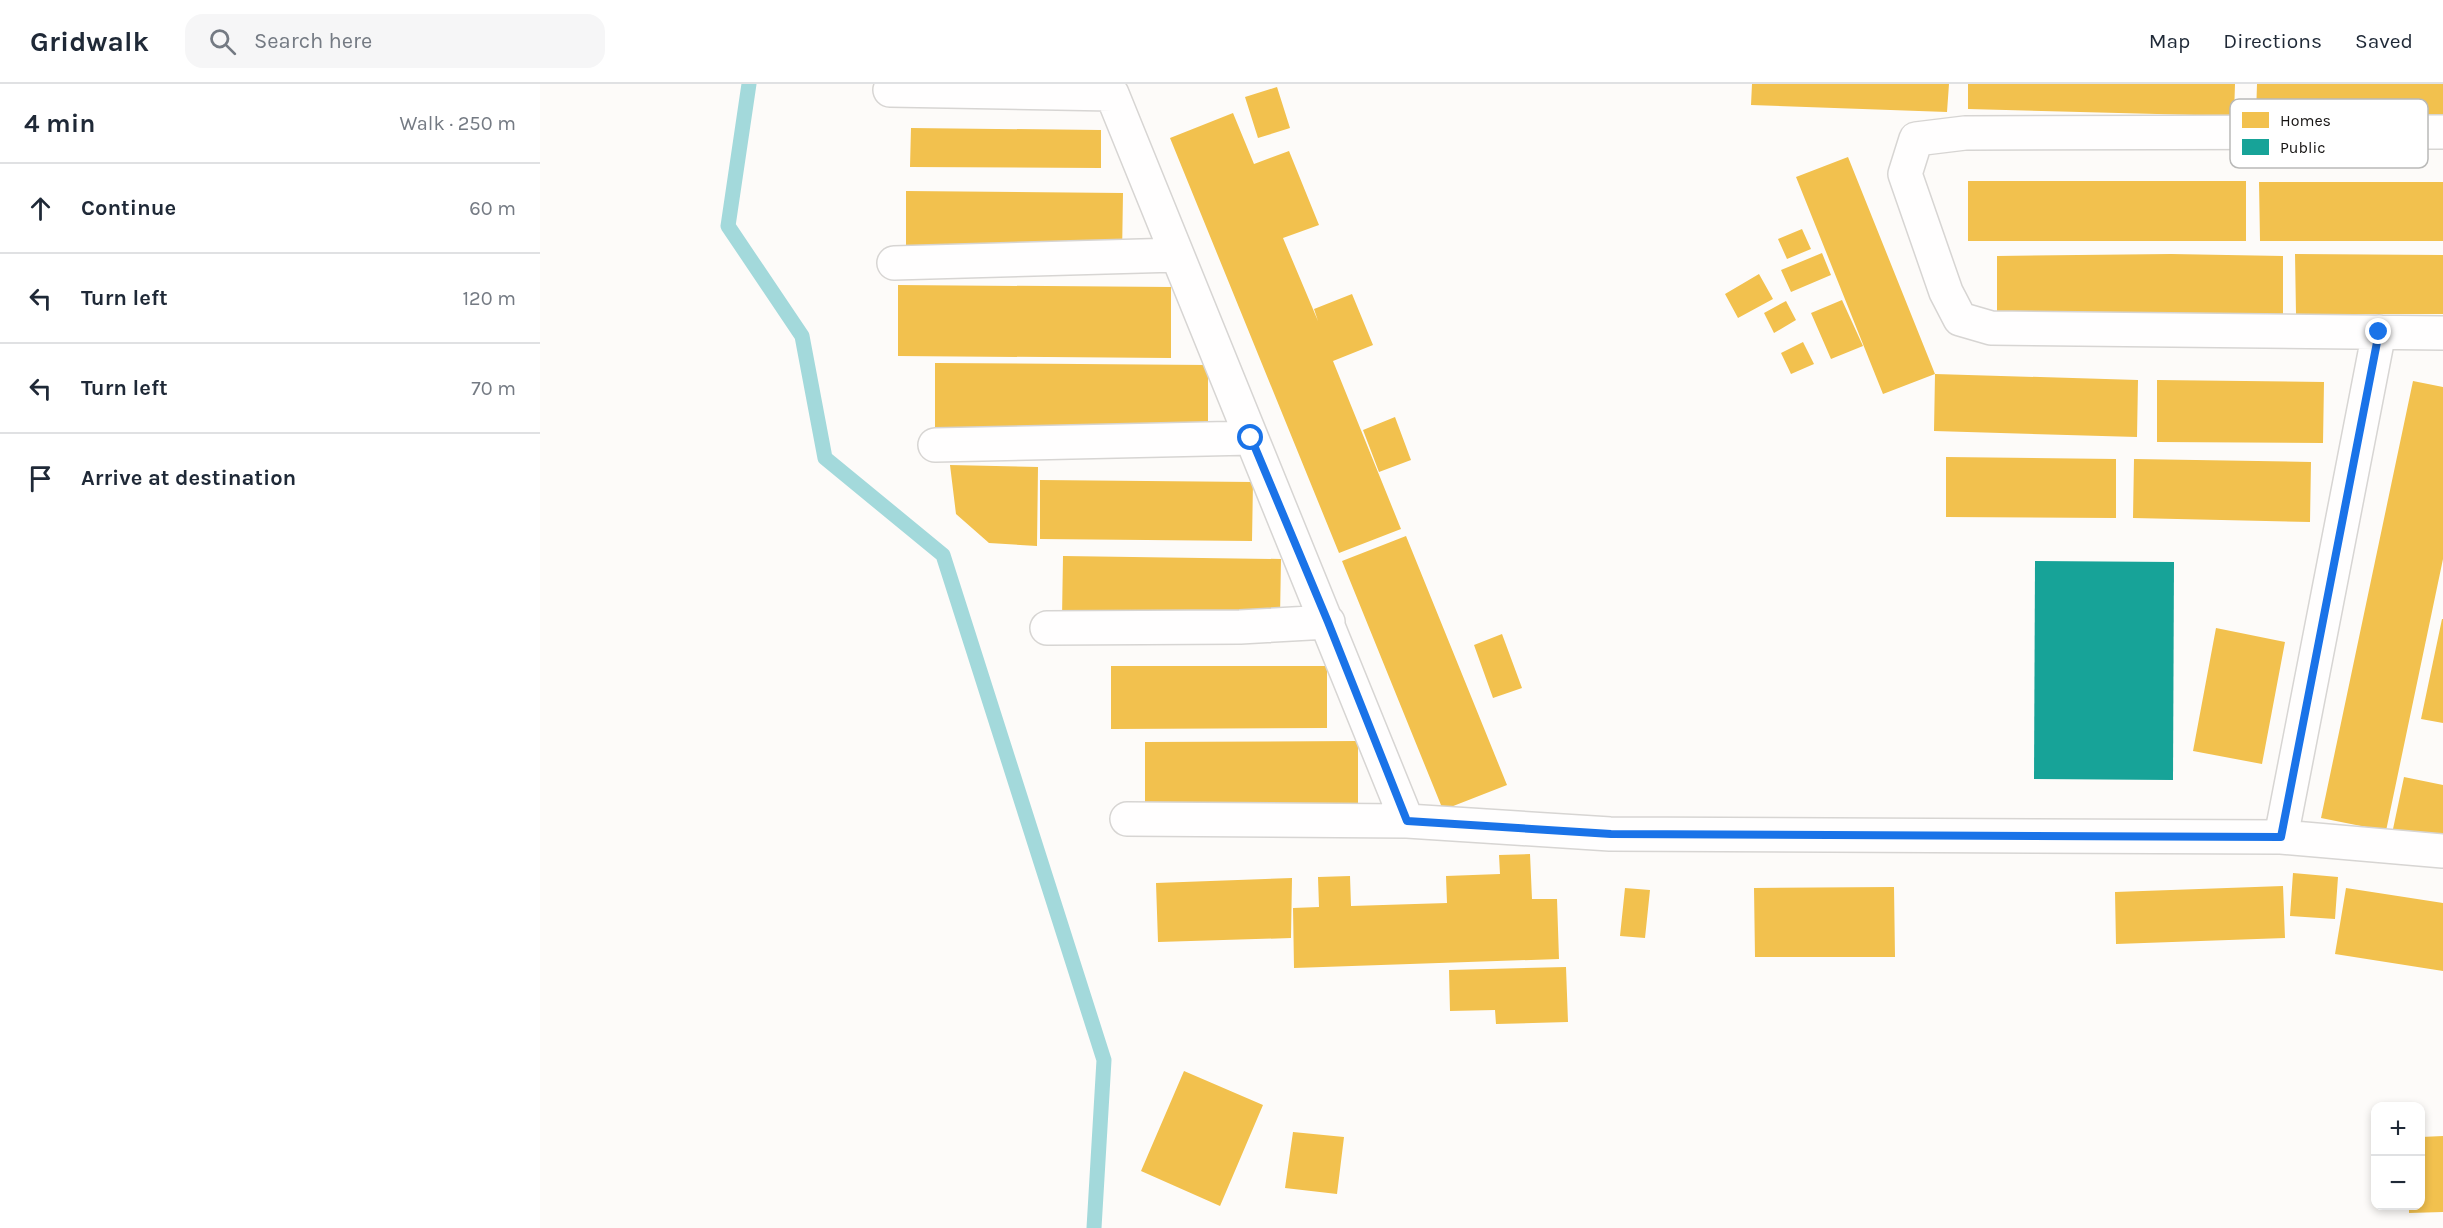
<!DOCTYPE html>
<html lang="en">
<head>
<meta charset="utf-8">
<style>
  :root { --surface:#fff; --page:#f6f6f7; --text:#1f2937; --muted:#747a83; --line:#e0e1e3 }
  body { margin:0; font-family:Karla,sans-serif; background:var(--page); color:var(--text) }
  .controls { position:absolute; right:18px; bottom:18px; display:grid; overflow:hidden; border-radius:12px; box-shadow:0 3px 9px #0003 }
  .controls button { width:54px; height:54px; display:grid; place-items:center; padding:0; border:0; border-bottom:2px solid var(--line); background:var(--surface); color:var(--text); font:30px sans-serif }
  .stop { position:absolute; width:18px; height:18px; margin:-14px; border:4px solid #1a73e8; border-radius:50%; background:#fff }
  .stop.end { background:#1a73e8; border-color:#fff; box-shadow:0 2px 6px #0008 }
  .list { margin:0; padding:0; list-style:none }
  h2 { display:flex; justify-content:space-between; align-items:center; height:78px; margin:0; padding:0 24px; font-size:26px }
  h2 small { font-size:20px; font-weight:400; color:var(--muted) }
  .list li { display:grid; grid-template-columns:39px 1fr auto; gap:18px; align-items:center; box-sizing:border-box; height:90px; padding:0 24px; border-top:2px solid var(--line) }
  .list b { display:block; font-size:22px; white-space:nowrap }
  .list em { font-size:20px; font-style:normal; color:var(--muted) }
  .icon { flex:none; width:33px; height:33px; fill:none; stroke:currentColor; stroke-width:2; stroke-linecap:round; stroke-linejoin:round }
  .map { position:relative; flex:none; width:1903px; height:1144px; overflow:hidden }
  header { display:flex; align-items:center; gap:36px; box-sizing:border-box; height:84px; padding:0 30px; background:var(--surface); border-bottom:2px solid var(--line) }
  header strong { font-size:28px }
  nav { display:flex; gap:33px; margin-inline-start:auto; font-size:21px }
  .search { width:420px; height:54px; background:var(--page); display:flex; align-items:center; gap:15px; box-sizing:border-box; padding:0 21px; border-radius:18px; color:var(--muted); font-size:22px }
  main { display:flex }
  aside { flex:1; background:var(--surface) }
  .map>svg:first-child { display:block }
  .homes { fill:#f2c14e }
  .public { fill:#17a398 }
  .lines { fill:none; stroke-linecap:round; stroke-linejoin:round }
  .stream { stroke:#a3d9db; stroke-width:15 }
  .minor-casing { stroke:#d7d5d3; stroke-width:36 }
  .minor { stroke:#fffefe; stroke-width:33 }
  .route { stroke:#1a73e8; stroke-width:8 }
  .key { fill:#fff; stroke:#b9b9b8; stroke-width:1.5 }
  .key-label { font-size:16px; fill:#171514 }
</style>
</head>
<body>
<header>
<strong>Gridwalk</strong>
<div class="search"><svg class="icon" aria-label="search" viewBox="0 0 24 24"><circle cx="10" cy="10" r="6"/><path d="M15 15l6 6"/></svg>Search here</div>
<nav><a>Map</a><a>Directions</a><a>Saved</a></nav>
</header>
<main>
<aside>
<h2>4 min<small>Walk · 250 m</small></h2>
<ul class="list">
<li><svg class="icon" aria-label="ahead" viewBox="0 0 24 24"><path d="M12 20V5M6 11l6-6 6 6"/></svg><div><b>Continue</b></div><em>60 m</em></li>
<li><svg class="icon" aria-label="left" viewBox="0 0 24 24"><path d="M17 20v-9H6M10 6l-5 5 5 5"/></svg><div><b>Turn left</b></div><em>120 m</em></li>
<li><svg class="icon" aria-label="left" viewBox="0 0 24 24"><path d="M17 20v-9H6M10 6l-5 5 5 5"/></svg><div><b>Turn left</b></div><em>70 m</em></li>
<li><svg class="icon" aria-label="arrive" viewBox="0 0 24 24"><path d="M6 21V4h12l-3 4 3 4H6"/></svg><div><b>Arrive at destination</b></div></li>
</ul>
</aside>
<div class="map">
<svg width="1903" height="1144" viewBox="0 0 1903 1144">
  <rect width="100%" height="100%" fill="#fdfbf9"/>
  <path class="homes" d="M 1212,0 L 1409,0 L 1407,28 L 1211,21 Z
    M 1428,0 L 1695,0 L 1694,32 L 1428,25 Z
    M 1717,0 L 1903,0 L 1903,35 L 1716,32 Z
    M 737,3 L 750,44 L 718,54 L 705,13 Z
    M 693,29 L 714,80 L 749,67 L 779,141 L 743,154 L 778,237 L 774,225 L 812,210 L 833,261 L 793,277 L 861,445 L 799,469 L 630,54 Z
    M 371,44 L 561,46 L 561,84 L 370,83 Z
    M 1308,73 L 1395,290 L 1343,310 L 1256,93 Z
    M 1428,97 L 1706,97 L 1706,157 L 1428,157 Z
    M 1719,98 L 1903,98 L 1903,157 L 1720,157 Z
    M 366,107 L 583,109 L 582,172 L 366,171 Z
    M 1262,145 L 1271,165 L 1247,175 L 1238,155 Z
    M 1282,169 L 1291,191 L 1251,208 L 1241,186 Z
    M 1631,170 L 1743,172 L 1743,231 L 1631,229 L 1457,231 L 1457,172 Z
    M 1755,170 L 1903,171 L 1903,230 L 1756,230 Z
    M 1219,190 L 1233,215 L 1198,234 L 1185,210 Z
    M 358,201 L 631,203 L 631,274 L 358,272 Z
    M 1302,216 L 1323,262 L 1291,275 L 1271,229 Z
    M 1246,217 L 1256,236 L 1234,249 L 1224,229 Z
    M 1263,258 L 1274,280 L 1251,290 L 1241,269 Z
    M 395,279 L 668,281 L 668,352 L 395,350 Z
    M 1395,290 L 1598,296 L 1597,353 L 1394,347 Z
    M 1617,296 L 1784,298 L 1783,359 L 1617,358 Z
    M 1873,297 L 1903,303 L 1903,475 L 1846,747 L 1781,734 Z
    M 855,333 L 871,376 L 839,388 L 823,346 Z
    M 1406,373 L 1576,375 L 1576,434 L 1406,433 Z
    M 1594,375 L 1771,378 L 1770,438 L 1593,434 Z
    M 410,381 L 498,383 L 497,462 L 449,459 L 416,430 Z
    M 500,396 L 713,398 L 712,457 L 500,455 Z
    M 866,452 L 967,701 L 903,726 L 802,477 Z
    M 523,472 L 741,475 L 740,533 L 522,534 Z
    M 1902,535 L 1903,535 L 1903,639 L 1881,635 Z
    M 1676,544 L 1745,558 L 1722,680 L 1653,667 Z
    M 962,550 L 982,604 L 953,614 L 934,561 Z
    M 571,582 L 787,582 L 787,644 L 571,645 Z
    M 818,657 L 818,721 L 605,722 L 605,658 Z
    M 1864,693 L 1903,701 L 1903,755 L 1853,745 Z
    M 990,770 L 992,815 L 1017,815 L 1019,875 L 754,884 L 753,824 L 779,823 L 778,793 L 810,792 L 811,822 L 907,819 L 906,792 L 960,790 L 959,771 Z
    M 1753,789 L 1798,793 L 1795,835 L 1750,832 Z
    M 752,794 L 751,854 L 618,858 L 616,799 Z
    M 1743,802 L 1745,854 L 1576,860 L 1575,808 Z
    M 1354,803 L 1355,873 L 1215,873 L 1214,804 Z
    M 1085,804 L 1110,806 L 1105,854 L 1080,852 Z
    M 1806,804 L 1903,819 L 1903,887 L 1795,870 Z
    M 1026,883 L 1028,938 L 956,940 L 955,926 L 910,927 L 909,886 Z
    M 644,987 L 723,1021 L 680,1122 L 601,1087 Z
    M 753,1048 L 804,1053 L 797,1110 L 745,1104 Z
    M 1903,1052 L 1903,1128 L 1869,1129 L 1869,1122 L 1881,1122 L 1881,1053 Z"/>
  <path class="public" d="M 1495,477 L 1634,478 L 1633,696 L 1494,695 Z"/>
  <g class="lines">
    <path class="stream" d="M 209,0 L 188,142 L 262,252 L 285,374 L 403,471 L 564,976 L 554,1144"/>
    <g class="minor-casing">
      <path id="minor" d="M 350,6 L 572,10 C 669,252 770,493 867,737
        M 1903,48 L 1425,49 L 1376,55 L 1365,90 L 1406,208 L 1420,235 L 1451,244 L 1903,249
        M 354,179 L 637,171
        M 395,361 L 711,354
        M 507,544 L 700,543 L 788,538
        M 587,735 L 867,737 L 1070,750 L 1741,753 L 1903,767
        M 1741,753 L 1839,248"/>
    </g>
    <use href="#minor" class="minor"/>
  </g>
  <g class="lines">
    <path class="route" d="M 711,354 L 788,538 L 867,737 L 1071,750 L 1741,753 L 1839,248"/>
  </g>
  <rect x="1690" y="15" width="198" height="69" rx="9" class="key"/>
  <rect x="1702" y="28" width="27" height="16" fill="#f2c14e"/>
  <rect x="1702" y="55" width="27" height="16" fill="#17a398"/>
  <g class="key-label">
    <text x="1740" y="42">Homes</text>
    <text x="1740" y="69">Public</text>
  </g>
</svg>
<div class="controls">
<button>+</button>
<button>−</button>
</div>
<div class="stop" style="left:711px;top:354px"></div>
<div class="stop end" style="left:1839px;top:248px"></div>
</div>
</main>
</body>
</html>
